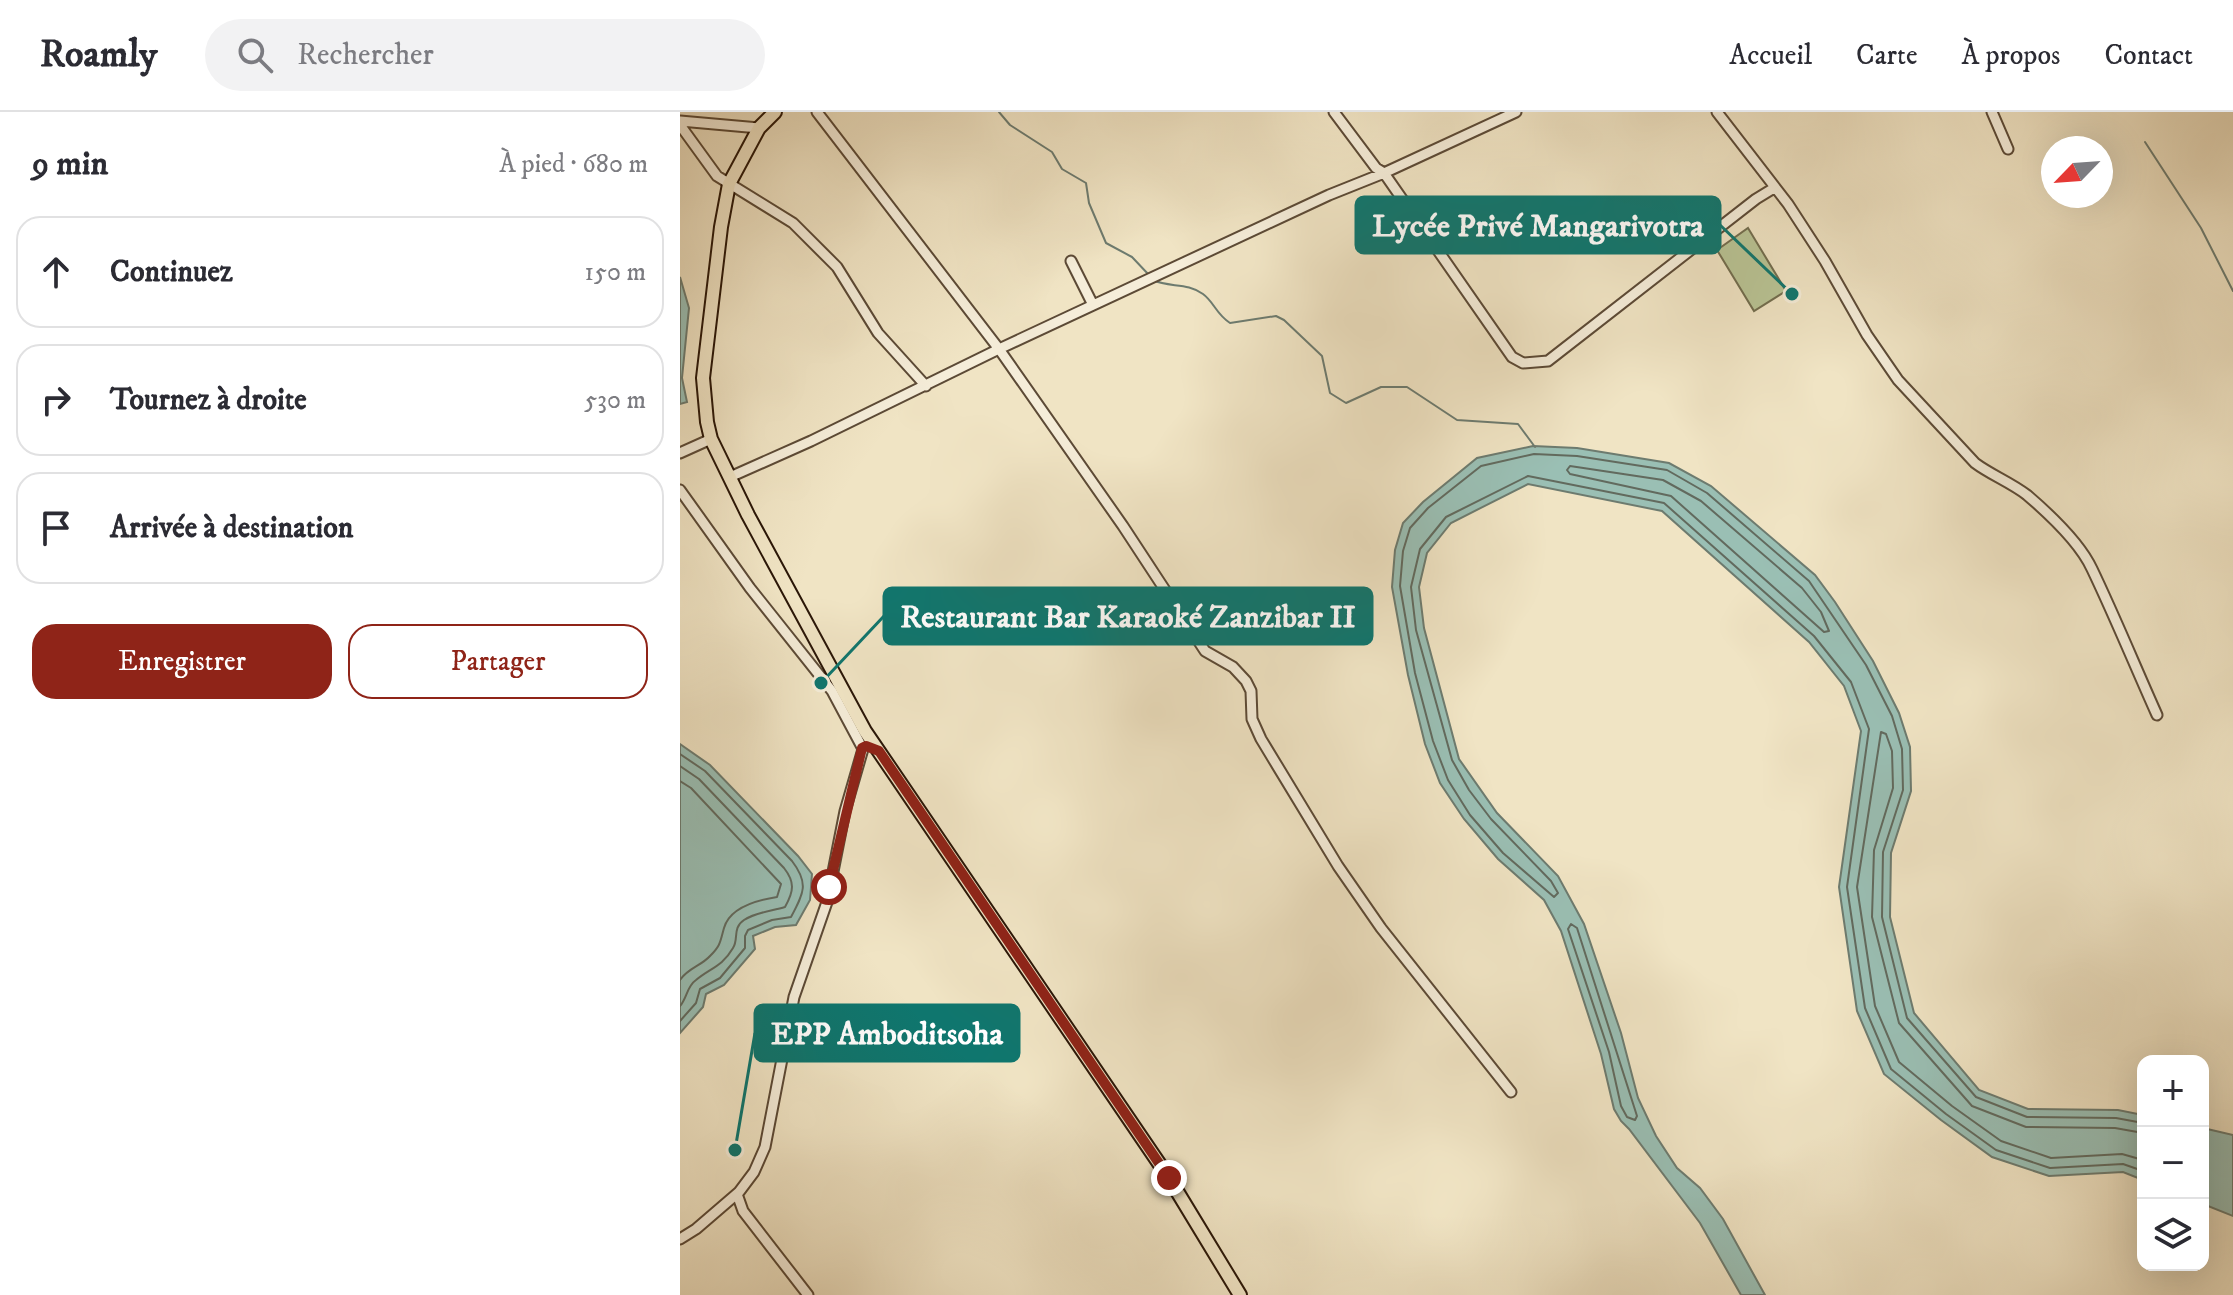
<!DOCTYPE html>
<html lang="fr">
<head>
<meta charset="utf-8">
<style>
  :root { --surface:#fff; --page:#f2f2f3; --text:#2b2b33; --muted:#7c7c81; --line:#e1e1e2; --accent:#8f2418 }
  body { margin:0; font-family:"IM FELL DW Pica",serif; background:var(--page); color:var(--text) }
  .controls { position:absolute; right:24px; bottom:24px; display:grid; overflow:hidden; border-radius:16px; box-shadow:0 8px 32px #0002 }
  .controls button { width:72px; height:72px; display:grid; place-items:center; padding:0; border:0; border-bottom:2px solid var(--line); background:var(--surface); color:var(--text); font:40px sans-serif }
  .compass { position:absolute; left:1361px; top:24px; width:72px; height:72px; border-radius:50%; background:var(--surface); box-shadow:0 8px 32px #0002; rotate:245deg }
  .stop { position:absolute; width:24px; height:24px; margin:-18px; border:6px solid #8f2418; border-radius:50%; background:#fff }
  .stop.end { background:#8f2418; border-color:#fff; box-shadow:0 2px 8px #0008 }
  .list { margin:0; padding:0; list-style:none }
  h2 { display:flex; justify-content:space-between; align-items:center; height:104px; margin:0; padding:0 32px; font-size:34px }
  h2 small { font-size:26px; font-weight:400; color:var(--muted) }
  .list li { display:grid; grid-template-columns:52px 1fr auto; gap:24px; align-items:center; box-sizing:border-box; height:112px; margin:0 16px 16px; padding:0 16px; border:2px solid var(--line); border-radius:24px }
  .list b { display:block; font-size:30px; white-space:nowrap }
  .list em { font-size:26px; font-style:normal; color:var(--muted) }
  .actions { display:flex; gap:16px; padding:24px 32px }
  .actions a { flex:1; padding:18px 0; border:2px solid var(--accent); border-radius:24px; text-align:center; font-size:28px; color:var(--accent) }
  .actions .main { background:var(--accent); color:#fff }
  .icon { flex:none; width:44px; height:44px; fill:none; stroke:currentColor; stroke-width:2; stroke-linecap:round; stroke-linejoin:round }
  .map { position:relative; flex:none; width:1553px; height:1183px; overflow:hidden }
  header { display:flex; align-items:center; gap:48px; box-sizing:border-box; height:112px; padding:0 40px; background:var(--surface); border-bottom:2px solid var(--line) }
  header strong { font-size:38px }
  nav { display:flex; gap:44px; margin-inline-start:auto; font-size:28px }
  .search { width:560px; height:72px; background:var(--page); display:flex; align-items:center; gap:20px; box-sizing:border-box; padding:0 28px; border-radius:44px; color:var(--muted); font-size:30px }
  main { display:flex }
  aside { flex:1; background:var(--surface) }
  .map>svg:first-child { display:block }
  .green { fill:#b9c495; stroke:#726d4e; stroke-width:2 }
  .water { fill:#9abfb4; stroke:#6d7b6f; stroke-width:2 }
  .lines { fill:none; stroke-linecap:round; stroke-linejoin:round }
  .shore { stroke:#626a5e; stroke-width:2 }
  .stream { stroke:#6d7b6f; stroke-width:2 }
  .minor-casing { stroke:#5c4a36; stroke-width:13 }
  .major-casing { stroke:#2a1607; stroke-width:16 }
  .minor { stroke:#f5edd9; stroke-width:9 }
  .major { stroke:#f0e4c4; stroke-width:12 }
  .route { stroke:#8f2418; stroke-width:10 }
  .leader { fill:none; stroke:#0f766e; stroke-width:3 }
  .callout-dot { fill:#0f766e; stroke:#f5edd9; stroke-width:3 }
  .callout { fill:#0f766e; stroke:#0f766e; stroke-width:3 }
  .callout-label { font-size:32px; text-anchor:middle; font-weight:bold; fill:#fff }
</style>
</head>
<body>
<header>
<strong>Roamly</strong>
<div class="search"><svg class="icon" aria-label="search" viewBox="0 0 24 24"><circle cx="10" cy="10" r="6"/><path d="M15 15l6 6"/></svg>Rechercher</div>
<nav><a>Accueil</a><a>Carte</a><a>À propos</a><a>Contact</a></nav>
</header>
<main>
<aside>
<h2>9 min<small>À pied · 680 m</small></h2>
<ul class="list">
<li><svg class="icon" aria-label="ahead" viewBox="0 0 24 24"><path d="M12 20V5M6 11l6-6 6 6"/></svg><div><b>Continuez</b></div><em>150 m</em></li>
<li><svg class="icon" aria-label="right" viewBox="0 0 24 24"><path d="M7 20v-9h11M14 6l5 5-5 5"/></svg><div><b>Tournez à droite</b></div><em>530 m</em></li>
<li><svg class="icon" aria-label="arrive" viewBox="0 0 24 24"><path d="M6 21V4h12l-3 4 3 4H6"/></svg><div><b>Arrivée à destination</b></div></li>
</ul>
<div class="actions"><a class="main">Enregistrer</a><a>Partager</a></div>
</aside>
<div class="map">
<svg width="1553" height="1183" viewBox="0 0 1553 1183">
  <rect width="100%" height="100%" fill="#f0e4c4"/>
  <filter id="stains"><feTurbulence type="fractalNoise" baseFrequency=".0025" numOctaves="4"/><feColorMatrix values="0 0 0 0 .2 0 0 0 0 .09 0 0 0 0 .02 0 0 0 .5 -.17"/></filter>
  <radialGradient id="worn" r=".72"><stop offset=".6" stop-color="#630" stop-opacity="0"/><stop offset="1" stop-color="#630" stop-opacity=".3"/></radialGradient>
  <path class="green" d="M 1068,116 L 1106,179 L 1074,199 L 1037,138 Z"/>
  <path class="water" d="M 0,165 L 9,196 L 2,266 L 7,290 L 0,292 Z
    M 853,334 L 897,336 L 989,351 L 1031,374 L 1135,463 L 1155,490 L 1193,549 L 1219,601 L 1230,635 L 1231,679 L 1211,741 L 1210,805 L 1234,901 L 1299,978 L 1348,997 L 1438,998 L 1463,1003 L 1463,1068 L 1443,1060 L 1369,1064 L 1312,1045 L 1261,1008 L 1204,962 L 1177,899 L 1159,775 L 1181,619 L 1164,574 L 1129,530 L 982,399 L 848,372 L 771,411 L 747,441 L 739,475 L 744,516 L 779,647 L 817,701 L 878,764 L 904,812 L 941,921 L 958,986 L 976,1024 L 997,1056 L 1020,1076 L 1043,1107 L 1085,1183 L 1061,1183 L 1020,1111 L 949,1017 L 941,1009 L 934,997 L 921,942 L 881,819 L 864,788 L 818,747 L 784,707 L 760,671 L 745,632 L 728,563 L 712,475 L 715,438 L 723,411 L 743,390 L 797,346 Z
    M 0,632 L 30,653 L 118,744 L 132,762 L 130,788 L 116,813 L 95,815 L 73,824 L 75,837 L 44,873 L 26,882 L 23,895 L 0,921 Z
    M 1523,1016 L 1553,1023 L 1553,1104 L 1523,1092 Z"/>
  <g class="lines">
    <path class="shore" d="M 890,354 L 983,368 L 1021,389 L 1122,476 L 1141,500 L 1149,519 L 1144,520 L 991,384 L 890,362 L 887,358 Z
      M 0,642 L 25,659 L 112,749 C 129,771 124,781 111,805 L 92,808 L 68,818 L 65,824 L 65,836 L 40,866 L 20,877 L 16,891 L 0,909
      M 0,654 L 19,667 L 104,756 C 115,770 114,779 105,795 C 92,799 76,800 64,808 C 52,816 59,827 53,836 C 42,855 30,856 16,868 C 7,874 7,886 0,894
      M 0,669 L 11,676 L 101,772 L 97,785 C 78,788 50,795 44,816 C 40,830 41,833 30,844 C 21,854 8,856 0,868
      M 891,812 L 897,816 L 957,1004 L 955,1008 L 947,1005 L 941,994 L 929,940 L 888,817 Z
      M 1463,1011 L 1436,1006 L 1347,1005 L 1296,985 L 1227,906 L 1202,805 L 1203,740 L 1223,678 L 1222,637 L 1212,604 L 1186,553 L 1129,469 L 1027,381 L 987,358 L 897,344 L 854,342 L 801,354 L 748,396 L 730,416 L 723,439 L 720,474 L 735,561 L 753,629 L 768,668 L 790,703 L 823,741 L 874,785 L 878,781 L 871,769 L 811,707 L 789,678 L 772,648 L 736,518 L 731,475 L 740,437 L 766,405 L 848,364 L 984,391 L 1134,524 L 1171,570 L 1189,617 L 1167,775 L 1185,896 L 1211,957 L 1266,1002 L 1316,1038 L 1370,1056 L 1443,1052 L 1463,1059
      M 1463,1021 L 1435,1016 L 1346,1015 L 1292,994 L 1219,911 L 1192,805 L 1194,738 L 1213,676 L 1212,639 L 1206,622 L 1201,620 L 1177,775 L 1195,894 L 1219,950 L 1272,994 L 1321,1029 L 1371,1046 L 1442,1042 L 1463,1048"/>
    <path class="stream" d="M 319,0 L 330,13 L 372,40 L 382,57 L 406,71 L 409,91 L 426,131 L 452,145 L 469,163
      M 1465,30 L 1521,116 L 1553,179
      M 473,168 C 489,176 507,170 523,182 C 534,190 536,202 550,211 L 596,204 L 604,208 L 642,244 L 650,281 L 666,291 L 701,275 L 727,275 L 777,308 L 838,312 L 855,335"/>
    <g class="minor-casing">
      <path id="minor" d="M 137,0 L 319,237 L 443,414 L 525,539 L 553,555 L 566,569 L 571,579 L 572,607 L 581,627 L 658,754 L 701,816 L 831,980
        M 654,0 L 696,56 L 704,61 L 832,245 L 843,251 L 868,249 L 1076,87 L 1094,76
        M 1037,0 L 1108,92 L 1145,149 L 1187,223 L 1218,268 L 1295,351 C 1311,363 1330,370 1347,383 C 1368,401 1400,431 1412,457 C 1435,505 1455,554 1477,603
        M 1312,0 L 1328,37
        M 0,9 L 79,16
        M 0,13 L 37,64 L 113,111 L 157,155 L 198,221 L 246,274
        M 391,149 L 413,193
        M 0,341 L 31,327
        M 50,365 L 131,329 L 319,237 L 649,83 L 704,61 L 836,0
        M 0,378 L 70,476 L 152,579 L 183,637 L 165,699 L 147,790 L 114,885 L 85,1035 L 74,1060 L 59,1080 L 16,1117 L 0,1127
        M 57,1082 L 63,1099 L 128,1183"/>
    </g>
    <g class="major-casing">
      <path id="major" d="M 95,0 L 79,16 L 49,72 L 41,115 L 23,266 L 27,310 L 31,327 L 68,403 L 185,619 L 489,1066 L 560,1183"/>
    </g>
    <use href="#minor" class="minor"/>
    <use href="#major" class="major"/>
  </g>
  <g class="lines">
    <path class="route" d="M 149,775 L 182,636 L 186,634 L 199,639 L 489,1066"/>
  </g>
  <path class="leader" d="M1112 182L1040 113M141 571L204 504M55 1038L75 921"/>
  <g class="callout-dot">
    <circle cx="1112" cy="182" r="8"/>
    <circle cx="141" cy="571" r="8"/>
    <circle cx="55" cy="1038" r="8"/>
  </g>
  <g class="callout">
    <rect x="676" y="85" width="364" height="56" rx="8"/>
    <rect x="204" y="476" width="488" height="56" rx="8"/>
    <rect x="75" y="893" width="264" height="56" rx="8"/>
  </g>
  <g class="callout-label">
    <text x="858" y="124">Lycée Privé Mangarivotra</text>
    <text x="448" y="515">Restaurant Bar Karaoké Zanzibar II</text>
    <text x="207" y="932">EPP Amboditsoha</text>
  </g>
  <rect width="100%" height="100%" filter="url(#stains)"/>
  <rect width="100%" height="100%" fill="url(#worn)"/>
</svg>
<div class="controls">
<button>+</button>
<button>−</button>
<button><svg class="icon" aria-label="layers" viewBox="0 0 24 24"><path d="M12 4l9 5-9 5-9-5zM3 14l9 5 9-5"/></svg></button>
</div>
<svg class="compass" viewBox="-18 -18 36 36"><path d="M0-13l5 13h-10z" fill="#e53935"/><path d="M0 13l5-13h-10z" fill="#7c7c81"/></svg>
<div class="stop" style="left:149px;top:775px"></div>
<div class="stop end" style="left:489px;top:1066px"></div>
</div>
</main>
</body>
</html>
